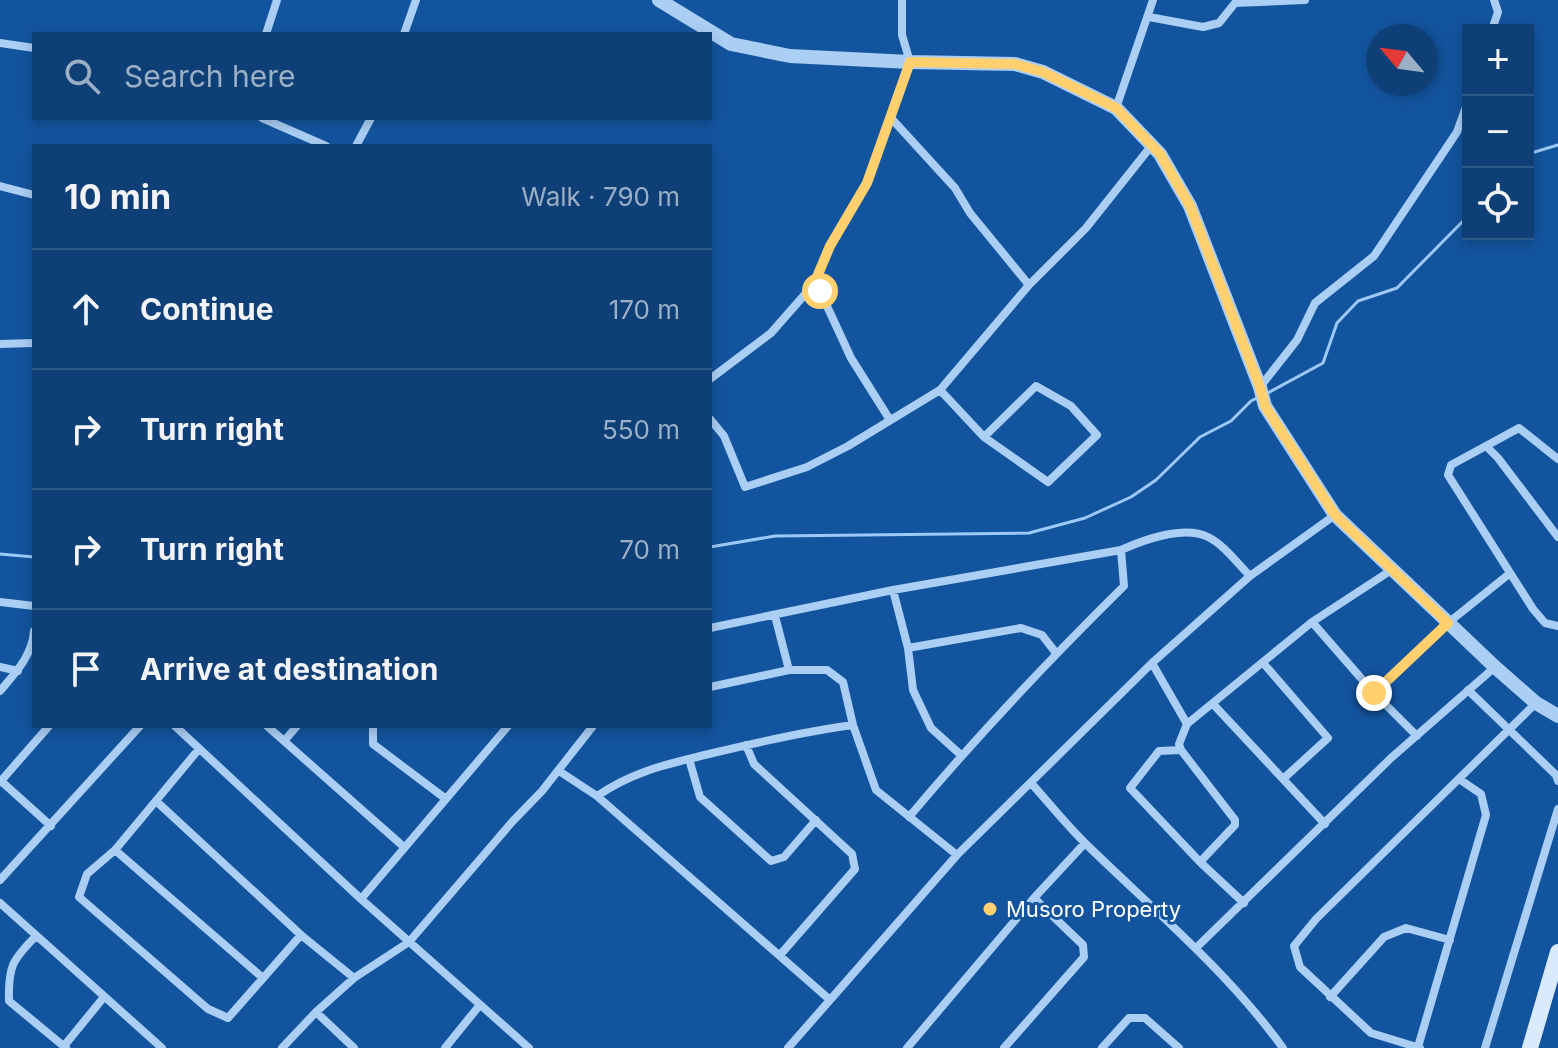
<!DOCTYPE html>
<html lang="en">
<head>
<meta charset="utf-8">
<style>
  :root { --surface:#0e3f76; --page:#1c4a7e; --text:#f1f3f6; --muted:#9bafc5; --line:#2e5888 }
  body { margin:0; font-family:Inter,sans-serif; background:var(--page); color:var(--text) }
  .controls { position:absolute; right:24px; top:24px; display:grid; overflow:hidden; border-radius:0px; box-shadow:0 4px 12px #0003 }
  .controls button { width:72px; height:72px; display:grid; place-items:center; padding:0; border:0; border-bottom:2px solid var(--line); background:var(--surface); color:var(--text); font:40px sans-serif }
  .compass { position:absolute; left:1366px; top:24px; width:72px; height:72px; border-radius:50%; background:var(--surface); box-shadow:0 4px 12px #0003; rotate:299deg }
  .stop { position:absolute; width:24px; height:24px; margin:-18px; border:6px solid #ffd06d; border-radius:50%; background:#fff }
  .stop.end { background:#ffd06d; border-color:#fff; box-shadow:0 2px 8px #0008 }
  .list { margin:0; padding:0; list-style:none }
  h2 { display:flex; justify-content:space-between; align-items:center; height:104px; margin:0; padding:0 32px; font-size:34px }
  h2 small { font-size:26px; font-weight:400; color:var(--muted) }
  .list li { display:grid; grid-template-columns:52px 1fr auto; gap:24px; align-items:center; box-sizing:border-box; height:120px; padding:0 32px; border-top:2px solid var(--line) }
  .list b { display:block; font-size:30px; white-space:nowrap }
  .list em { font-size:26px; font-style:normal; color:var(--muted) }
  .icon { flex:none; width:44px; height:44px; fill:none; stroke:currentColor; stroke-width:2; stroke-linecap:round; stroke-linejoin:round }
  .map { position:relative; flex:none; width:1558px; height:1048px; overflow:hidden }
  .search { position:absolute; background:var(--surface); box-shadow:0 4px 12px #0003; left:32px; top:32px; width:680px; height:88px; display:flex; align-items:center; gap:20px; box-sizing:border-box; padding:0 28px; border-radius:0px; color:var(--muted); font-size:30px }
  .panel { position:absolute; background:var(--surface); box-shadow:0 4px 12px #0003; left:32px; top:144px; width:680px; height:584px; border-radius:0px }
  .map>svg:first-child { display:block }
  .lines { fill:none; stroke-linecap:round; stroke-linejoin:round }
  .stream { stroke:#9cc9f7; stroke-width:3 }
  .minor { stroke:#aacef4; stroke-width:8 }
  .tertiary { stroke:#aacef4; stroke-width:14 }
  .secondary { stroke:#daeafd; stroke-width:16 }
  .route { stroke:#ffd06d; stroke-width:10 }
  .poi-dot { fill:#ffd06d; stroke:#13549e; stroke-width:3 }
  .labels { text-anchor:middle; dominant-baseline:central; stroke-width:6; stroke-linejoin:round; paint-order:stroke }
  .poi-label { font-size:22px; fill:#fff; stroke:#13549e; text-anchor:start }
</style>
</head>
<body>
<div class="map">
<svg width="1558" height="1048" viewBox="0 0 1558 1048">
  <rect width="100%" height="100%" fill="#13549e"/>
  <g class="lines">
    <path class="stream" d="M 1528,154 L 1558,145
      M 1266,394 L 1323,363 L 1337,323 L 1358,301 L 1397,288 L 1468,216
      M 710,547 L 775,536 L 1029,533 L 1085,518 L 1131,497 L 1156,480 L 1200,437 L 1231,421 L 1251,401 L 1259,397
      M 0,554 L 34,557"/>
    <path class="minor" d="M 1149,17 L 1203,27 L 1219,23 L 1235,3 L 1305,0
      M 1492,30 L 1498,12 L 1494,0
      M 266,34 L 277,0
      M 404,34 L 416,0
      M 0,43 L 34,48
      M 1116,108 L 1153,0
      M 262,118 L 326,146
      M 356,146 L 371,118
      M 0,186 L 34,195
      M 814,284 L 820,291 L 851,358 L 890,420
      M 1029,285 L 1086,228 L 1152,145
      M 0,344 L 34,343
      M 710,379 L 771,333 L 814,284 L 830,246 L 867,183 L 910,62 L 902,35 L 902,0
      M 1260,387 L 1297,340 L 1315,303 L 1374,256 L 1457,132 L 1468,101
      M 940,390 L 984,437 L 1048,482 L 1097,435 L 1071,406 L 1036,386 L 984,437
      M 710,419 L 724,436 L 745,487 L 807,467 L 848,446 L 940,390 L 1029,285 L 970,213 L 955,188 L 891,118
      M 1486,446 L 1498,458 L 1558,537
      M 1558,459 L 1519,428 L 1451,465 L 1448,475 L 1533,609 L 1545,623 L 1558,626
      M 893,590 L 908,648 L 913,690 L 931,728 L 961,755
      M 0,602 L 34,606
      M 775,616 L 789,670
      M 1312,622 L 1374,693 L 1417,736
      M 710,628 L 893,590 L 1121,550 C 1143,540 1184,525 1208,537 C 1223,544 1238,564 1250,576
      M 908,648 L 1021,628 L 1042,635 L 1056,653
      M 1152,663 L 1187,724
      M 1264,664 L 1328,738 L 1283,779
      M 0,667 L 18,671
      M 710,687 L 789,670 L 827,670 L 843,682 L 853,725 L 876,790 L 957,855
      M 1468,690 L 1556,775 L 1558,781
      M 0,691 C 16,672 32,656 34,631
      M 1374,693 L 1448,623 L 1509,574
      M 1213,704 L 1325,824
      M 175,726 L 361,899 L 529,1048
      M 267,726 L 404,847
      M 373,726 L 373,744 L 446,799
      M 285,740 L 297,726
      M 746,745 L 754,764 L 852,854 L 855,869 L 780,955
      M 199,749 L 115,850 L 87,874 L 79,897 L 208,1009 L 228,1018 L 301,935
      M 1181,750 L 1159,751 L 1130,788 L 1200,862 L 1244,903
      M 689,759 L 700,797 L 771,861 L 784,857 L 816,820
      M 559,771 L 597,796 L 829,999
      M 1,781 L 51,826
      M 0,782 L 49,726
      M 1031,783 C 1050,804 1068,827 1088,846 C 1155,911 1228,972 1283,1048
      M 597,796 C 635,770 669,764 713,753 C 759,742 806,731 853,725
      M 156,801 L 301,935 L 354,978
      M 909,817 C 977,736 1049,660 1124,586 L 1121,550
      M 115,850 L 263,978
      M 1200,862 L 1235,825 L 1235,820 L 1181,750 L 1179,744 L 1187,724 L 1312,622 L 1393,569
      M 0,880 L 140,726
      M 361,899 L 508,726
      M 0,903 L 162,1048
      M 36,936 C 12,960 8,967 9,1001 L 66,1048
      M 1196,948 L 1391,758 L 1495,667
      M 1330,997 L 1384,937 L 1406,928 L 1450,940
      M 316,1012 L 354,1048
      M 64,1046 L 104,997
      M 1418,1047 L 1486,815 L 1481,794 L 1459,779
      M 282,1048 L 316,1012 L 354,978 L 409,942 L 512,822 L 542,791 L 593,726
      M 445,1048 L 479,1006
      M 788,1048 L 957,855 L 1152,663 L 1250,576 L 1335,515
      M 907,1048 L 1034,898 L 1085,843
      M 1004,1048 L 1084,957 L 1083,945 L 1034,898
      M 1102,1048 L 1129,1018 L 1145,1018 L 1179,1048
      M 1420,1048 L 1371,1033 L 1300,967 L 1294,946 L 1316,919 L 1536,703
      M 1485,1048 L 1558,809"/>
    <path class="tertiary" d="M 659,0 L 731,44 L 790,56 L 910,62 L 1015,64 L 1043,72 L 1116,108 L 1160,154 L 1190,206 L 1260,387 L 1265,406 L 1335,515 L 1495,667 L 1536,703 L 1558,716"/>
    <path class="secondary" d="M 1530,1048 L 1558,952"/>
  </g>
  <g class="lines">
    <path class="route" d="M 820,291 L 814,284 L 830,246 L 867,183 L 910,62 L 1015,64 L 1043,72 L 1116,108 L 1160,154 L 1190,206 L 1260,387 L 1265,406 L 1335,515 L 1448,623 L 1374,693"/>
  </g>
  <circle class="poi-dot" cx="990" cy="909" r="8"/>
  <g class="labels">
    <g class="poi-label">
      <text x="1006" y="909">Musoro Property</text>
    </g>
  </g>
</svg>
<div class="controls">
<button>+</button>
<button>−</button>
<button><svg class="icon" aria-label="locate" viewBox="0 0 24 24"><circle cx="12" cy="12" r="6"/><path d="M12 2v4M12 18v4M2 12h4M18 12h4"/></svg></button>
</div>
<svg class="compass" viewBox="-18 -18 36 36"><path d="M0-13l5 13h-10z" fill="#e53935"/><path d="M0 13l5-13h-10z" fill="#9bafc5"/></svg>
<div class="stop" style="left:820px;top:291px"></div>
<div class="stop end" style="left:1374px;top:693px"></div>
<div class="search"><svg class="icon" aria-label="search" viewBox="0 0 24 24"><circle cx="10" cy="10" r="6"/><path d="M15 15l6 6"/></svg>Search here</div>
<section class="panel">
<h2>10 min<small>Walk · 790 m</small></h2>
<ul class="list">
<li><svg class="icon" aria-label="ahead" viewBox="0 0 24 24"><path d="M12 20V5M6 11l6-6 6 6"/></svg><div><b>Continue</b></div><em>170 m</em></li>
<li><svg class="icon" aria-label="right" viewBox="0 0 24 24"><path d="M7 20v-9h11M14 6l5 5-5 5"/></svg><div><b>Turn right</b></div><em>550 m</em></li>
<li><svg class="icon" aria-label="right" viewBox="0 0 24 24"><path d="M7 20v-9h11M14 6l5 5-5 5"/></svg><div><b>Turn right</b></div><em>70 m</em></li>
<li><svg class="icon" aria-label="arrive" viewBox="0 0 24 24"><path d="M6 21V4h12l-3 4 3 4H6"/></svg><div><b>Arrive at destination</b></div></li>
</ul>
</section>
</div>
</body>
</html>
